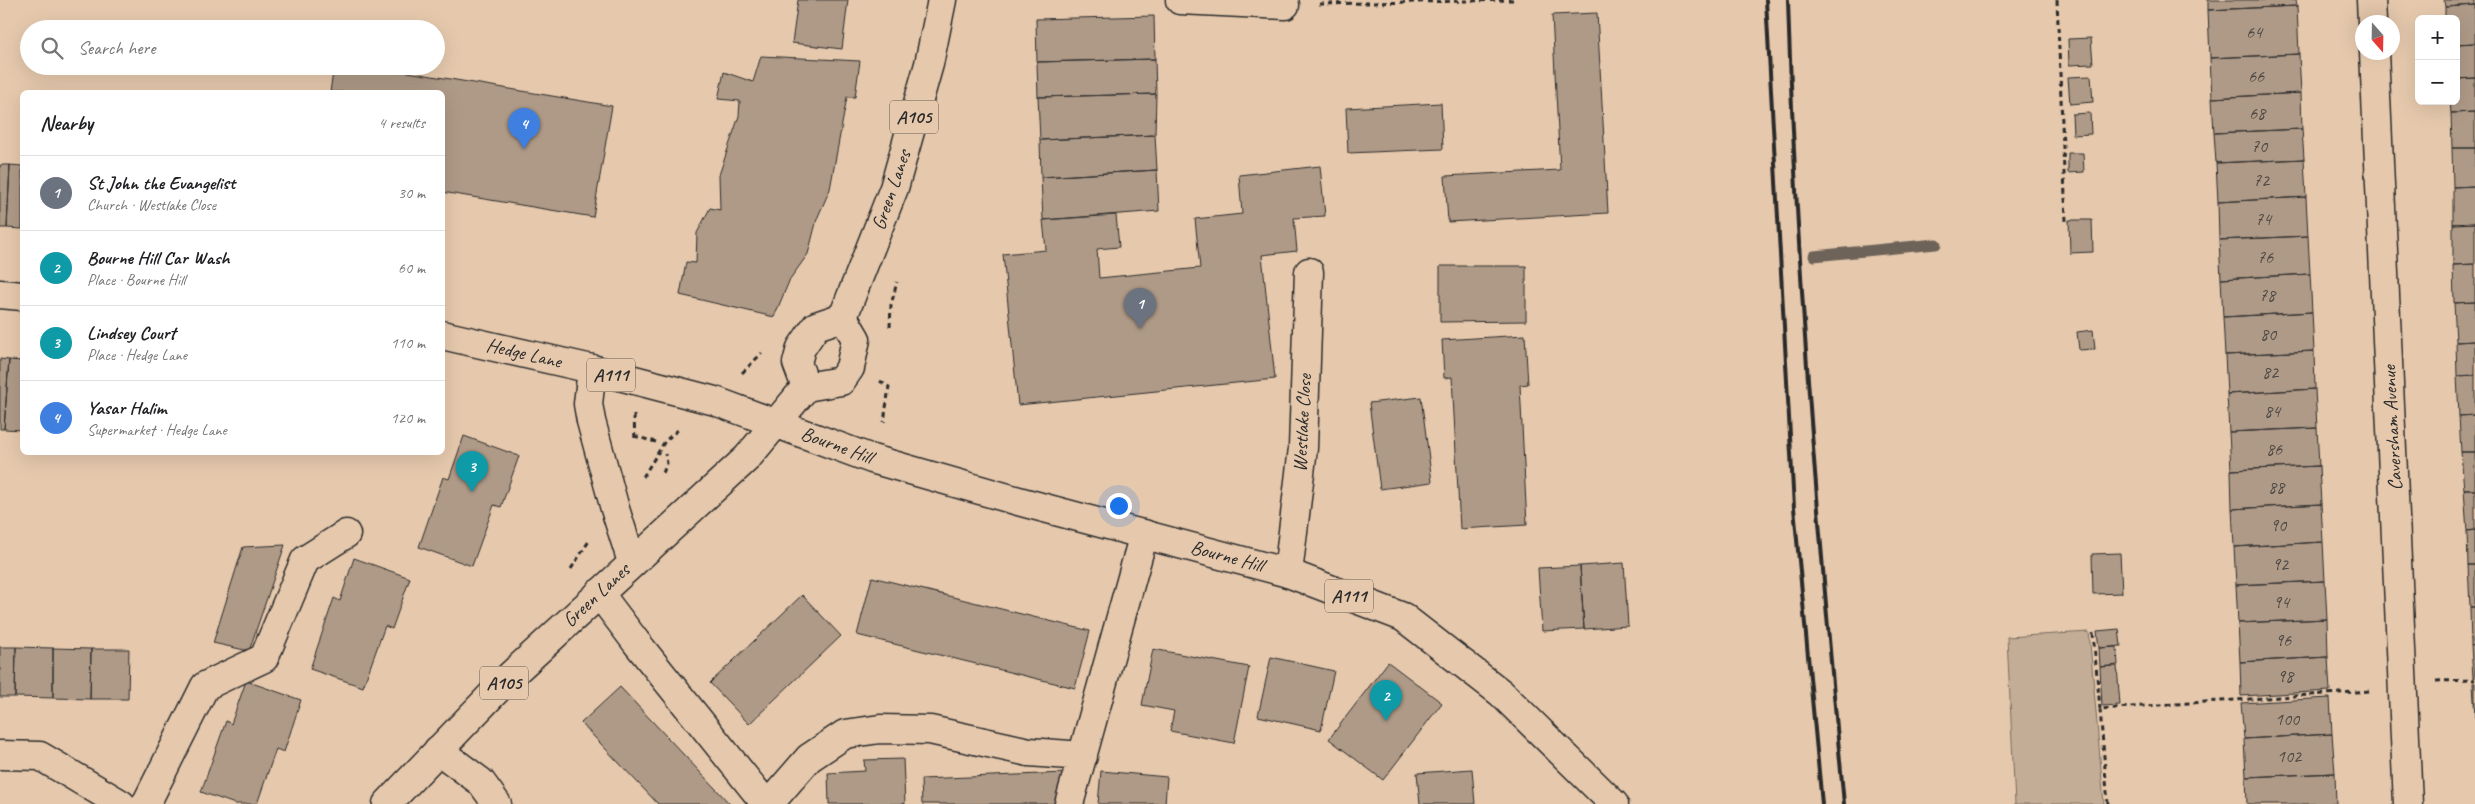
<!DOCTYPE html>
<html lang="en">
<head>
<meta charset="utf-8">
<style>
  :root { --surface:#fff; --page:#f6f6f6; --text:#202124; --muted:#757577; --line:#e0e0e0; --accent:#d93025 }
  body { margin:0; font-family:Caveat,sans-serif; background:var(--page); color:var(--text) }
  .controls { position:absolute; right:15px; top:15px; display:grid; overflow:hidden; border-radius:8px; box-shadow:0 5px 20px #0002 }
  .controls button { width:45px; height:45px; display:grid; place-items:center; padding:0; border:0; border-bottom:1px solid var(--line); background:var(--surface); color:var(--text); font:25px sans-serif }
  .compass { position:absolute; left:2355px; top:15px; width:45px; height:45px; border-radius:50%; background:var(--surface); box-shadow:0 5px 20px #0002; rotate:160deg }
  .you { position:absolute; left:1118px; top:505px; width:18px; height:18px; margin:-12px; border:4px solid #fff; border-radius:50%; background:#1a73e8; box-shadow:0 0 0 8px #1a73e833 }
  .badge { display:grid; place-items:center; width:32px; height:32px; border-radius:50%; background:var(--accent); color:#fff; font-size:16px; font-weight:700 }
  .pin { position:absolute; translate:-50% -41px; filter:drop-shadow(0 1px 2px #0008) }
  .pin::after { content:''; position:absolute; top:26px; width:18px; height:15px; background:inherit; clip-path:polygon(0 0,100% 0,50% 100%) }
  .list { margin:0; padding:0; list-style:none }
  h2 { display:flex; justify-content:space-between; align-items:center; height:65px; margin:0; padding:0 20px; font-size:21px }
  h2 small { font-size:16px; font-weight:400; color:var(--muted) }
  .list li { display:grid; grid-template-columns:32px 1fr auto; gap:15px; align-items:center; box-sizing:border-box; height:75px; padding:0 20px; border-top:1px solid var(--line) }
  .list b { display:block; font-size:19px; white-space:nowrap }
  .list p { margin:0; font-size:16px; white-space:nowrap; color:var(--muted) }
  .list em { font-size:16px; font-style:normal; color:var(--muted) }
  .icon { flex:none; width:28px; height:28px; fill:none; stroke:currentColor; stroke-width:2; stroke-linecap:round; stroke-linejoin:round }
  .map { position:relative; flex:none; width:2475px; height:804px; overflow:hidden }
  .search { position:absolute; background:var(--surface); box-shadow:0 5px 20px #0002; left:20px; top:20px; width:425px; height:55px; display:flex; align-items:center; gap:12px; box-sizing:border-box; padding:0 18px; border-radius:28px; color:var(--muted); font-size:19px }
  .panel { position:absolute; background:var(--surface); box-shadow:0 5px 20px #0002; left:20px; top:90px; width:425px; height:365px; border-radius:8px }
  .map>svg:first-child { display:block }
  .green { fill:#c4ad96; stroke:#786c60 }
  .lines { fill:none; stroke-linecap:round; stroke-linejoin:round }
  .stream { stroke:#6e6359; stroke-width:11 }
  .building { fill:#af9a87; stroke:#2b2b2b }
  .minor-casing { stroke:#2b2b2b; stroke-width:31 }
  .major-casing { stroke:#2b2b2b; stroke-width:31 }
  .path { stroke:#2b2b2b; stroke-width:3; stroke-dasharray:5 4; stroke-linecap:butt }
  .minor { stroke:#e6c9ad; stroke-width:28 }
  .major { stroke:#e6c9ad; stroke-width:28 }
  .rail { stroke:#2b2b2b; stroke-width:4 }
  .labels { text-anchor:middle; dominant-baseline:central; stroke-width:4; stroke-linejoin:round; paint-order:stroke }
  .number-label { font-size:18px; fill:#4c4742 }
  .shield { fill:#e6c9ad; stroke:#635a52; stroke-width:1 }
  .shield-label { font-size:19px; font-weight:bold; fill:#2b2b2b }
  .street-label { font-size:20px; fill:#2b2b2b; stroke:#e6c9ad }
</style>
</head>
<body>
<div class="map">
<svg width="2475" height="804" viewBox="0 0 2475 804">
  <rect width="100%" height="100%" fill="#e6c9ad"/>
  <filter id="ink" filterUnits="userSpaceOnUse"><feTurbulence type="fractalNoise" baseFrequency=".02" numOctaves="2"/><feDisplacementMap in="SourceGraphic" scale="10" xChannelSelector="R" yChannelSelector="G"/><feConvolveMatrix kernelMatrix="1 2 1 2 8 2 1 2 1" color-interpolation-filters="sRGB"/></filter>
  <g filter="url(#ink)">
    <path class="green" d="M 2089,632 L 2104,804 L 2015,804 L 2007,637 Z"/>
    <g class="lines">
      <path class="stream" d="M 1814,256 L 1936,244"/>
    </g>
    <path class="building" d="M 798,0 L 848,0 L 842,49 L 792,43 Z
      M 2208,0 L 2296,0 L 2297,6 L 2208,10 Z
      M 2444,0 L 2475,0 L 2475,5 L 2445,7 Z
      M 2475,5 L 2475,43 L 2456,44 L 2456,19 L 2445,19 L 2445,7 Z
      M 2297,6 L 2299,54 L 2210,58 L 2208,10 Z
      M 1597,13 L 1608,213 L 1448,222 L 1445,176 L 1560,170 L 1552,15 Z
      M 1154,16 L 1155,59 L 1037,62 L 1036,19 Z
      M 2091,38 L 2093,64 L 2069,65 L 2068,39 Z
      M 2475,43 L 2475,78 L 2456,79 L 2456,44 Z
      M 2299,54 L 2301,93 L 2212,98 L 2210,58 Z
      M 761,56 L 860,61 L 855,97 L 847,97 L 830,189 L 817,219 L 808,254 L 790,279 L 774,317 L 680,295 L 686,262 L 696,263 L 697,233 L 710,208 L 720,210 L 719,175 L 739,116 L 740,101 L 718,99 L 724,72 L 753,82 Z
      M 1155,59 L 1156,94 L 1038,97 L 1037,62 Z
      M 334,66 L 372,66 L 612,106 L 593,217 L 442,192 L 442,92 L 330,92 Z
      M 2091,76 L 2093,102 L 2070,104 L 2068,77 Z
      M 2475,78 L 2475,112 L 2451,113 L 2450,101 L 2456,101 L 2456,79 Z
      M 2301,93 L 2302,129 L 2214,133 L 2212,98 Z
      M 1156,94 L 1155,135 L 1040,140 L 1038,97 Z
      M 1441,103 L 1443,149 L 1348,153 L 1346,108 Z
      M 2475,112 L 2475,148 L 2452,148 L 2451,113 Z
      M 2090,113 L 2091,134 L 2073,135 L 2072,114 Z
      M 2302,129 L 2304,159 L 2216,163 L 2214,133 Z
      M 1155,135 L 1157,170 L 1041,177 L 1040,140 Z
      M 2452,148 L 2475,148 L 2475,186 L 2453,187 Z
      M 2068,153 L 2083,153 L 2084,172 L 2068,173 Z
      M 2304,159 L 2306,197 L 2218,202 L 2216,163 Z
      M 0,165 L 10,165 L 7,228 L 0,228 Z
      M 10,165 L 22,166 L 22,229 L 7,228 Z
      M 1320,166 L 1325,216 L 1294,218 L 1297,251 L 1262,255 L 1275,379 L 1018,405 L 1003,254 L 1046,250 L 1043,220 L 1116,215 L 1119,247 L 1097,249 L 1099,278 L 1200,268 L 1195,219 L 1242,214 L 1239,175 Z
      M 1157,170 L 1159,211 L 1043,220 L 1041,177 Z
      M 2475,186 L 2475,223 L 2453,224 L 2453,187 Z
      M 2306,197 L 2308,236 L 2219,240 L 2218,202 Z
      M 2069,220 L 2092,220 L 2093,252 L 2070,253 Z
      M 2475,223 L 2475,264 L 2453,265 L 2453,224 Z
      M 2308,236 L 2310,274 L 2221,279 L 2219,240 Z
      M 2475,264 L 2475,302 L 2454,303 L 2453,265 Z
      M 1440,266 L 1526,266 L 1526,321 L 1440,322 Z
      M 2310,274 L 2312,312 L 2223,317 L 2221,279 Z
      M 2475,302 L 2475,341 L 2456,342 L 2454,303 Z
      M 2312,312 L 2314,351 L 2225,355 L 2223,317 Z
      M 2093,330 L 2095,349 L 2079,350 L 2077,332 Z
      M 1525,335 L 1528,384 L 1520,385 L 1527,525 L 1460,529 L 1452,377 L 1444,378 L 1442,340 Z
      M 2475,341 L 2475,375 L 2457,376 L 2456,342 Z
      M 2314,351 L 2315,389 L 2227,394 L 2225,355 Z
      M 0,359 L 9,360 L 4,429 L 0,429 Z
      M 9,360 L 22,361 L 22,430 L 4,429 Z
      M 2475,375 L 2475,415 L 2459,416 L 2457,376 Z
      M 2315,389 L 2317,428 L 2229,432 L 2227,394 Z
      M 1421,397 L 1432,482 L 1380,489 L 1369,403 Z
      M 2475,415 L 2475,452 L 2461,452 L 2459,416 Z
      M 2317,428 L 2319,466 L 2231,470 L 2229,432 Z
      M 464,436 L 519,456 L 501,507 L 494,505 L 472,566 L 419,547 L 443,477 L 449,479 Z
      M 2461,452 L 2475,452 L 2475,490 L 2464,490 Z
      M 2319,466 L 2321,504 L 2232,509 L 2231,470 Z
      M 2464,490 L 2475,490 L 2475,530 L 2467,531 Z
      M 2321,504 L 2323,542 L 2234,547 L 2232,509 Z
      M 2475,530 L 2475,565 L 2468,565 L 2467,531 Z
      M 2323,542 L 2325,581 L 2236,585 L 2234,547 Z
      M 285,545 L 249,651 L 213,643 L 243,547 Z
      M 2120,553 L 2122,593 L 2093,594 L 2092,554 Z
      M 354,558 L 410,578 L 392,629 L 385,626 L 363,687 L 310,669 L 334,598 L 340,601 Z
      M 1624,563 L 1628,626 L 1584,629 L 1580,566 Z
      M 2468,565 L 2475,565 L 2475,607 L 2470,607 Z
      M 1580,566 L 1584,629 L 1542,631 L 1538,568 Z
      M 872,577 L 1090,631 L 1075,688 L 857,635 Z
      M 2325,581 L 2327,619 L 2238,623 L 2236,585 Z
      M 802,595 L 841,636 L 749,724 L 710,683 Z
      M 2470,607 L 2475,607 L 2475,645 L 2471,646 Z
      M 2327,619 L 2328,657 L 2240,662 L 2238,623 Z
      M 2119,629 L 2121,646 L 2099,648 L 2097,631 Z
      M 2475,645 L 2475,678 L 2473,678 L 2471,646 Z
      M 0,647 L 16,647 L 15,697 L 0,697 Z
      M 16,647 L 53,648 L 53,698 L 15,697 Z
      M 2117,647 L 2118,665 L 2100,667 L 2099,648 Z
      M 53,648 L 91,649 L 90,699 L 53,698 Z
      M 91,649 L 129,649 L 128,699 L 90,699 Z
      M 1153,649 L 1249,667 L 1234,743 L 1170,731 L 1174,711 L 1142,705 Z
      M 1271,657 L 1334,671 L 1321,730 L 1258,716 Z
      M 2328,657 L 2330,691 L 2241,696 L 2240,662 Z
      M 1388,662 L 1442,703 L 1383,780 L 1329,739 Z
      M 2117,666 L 2120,705 L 2102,706 L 2100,667 Z
      M 246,681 L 301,700 L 284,752 L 276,749 L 257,804 L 235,804 L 201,792 L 226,721 L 231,724 Z
      M 2473,683 L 2475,683 L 2475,718 Z
      M 620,687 L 730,804 L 658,804 L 581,723 Z
      M 2330,698 L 2332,734 L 2244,739 L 2241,703 Z
      M 2332,734 L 2335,773 L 2246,777 L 2244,739 Z
      M 903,759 L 905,804 L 829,804 L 828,773 L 865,771 L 864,760 Z
      M 1472,769 L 1475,804 L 1420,804 L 1417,773 Z
      M 1101,771 L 1167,777 L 1165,804 L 1098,804 Z
      M 1065,773 L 1067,804 L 922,804 L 921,779 Z
      M 2335,773 L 2336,804 L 2247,804 L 2246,777 Z"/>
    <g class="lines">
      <g class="minor-casing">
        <path id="minor" d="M 1180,0 L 1285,5
          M 2371,0 L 2372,22
          M 2374,52 L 2408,804
          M 592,369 L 588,404 L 591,421 L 615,509 L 632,562
          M 1288,573 L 1303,448 L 1309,272
          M 599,593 L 636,642 L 766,804
          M 438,750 L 481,782 L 497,804
          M 0,755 L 40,756 L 121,804
          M 146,804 L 205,686 L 264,658 L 305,560 L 346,534
          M 769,804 L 809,758 L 845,734 L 880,729 L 930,730 L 1029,752 L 1083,756
          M 1069,804 L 1144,534"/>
      </g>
      <g class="major-casing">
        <path id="major" d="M 0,294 L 22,296
          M 843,317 L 894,188 L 929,64 L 942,0
          M 442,335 L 592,369 L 715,401 L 872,459 L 1022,502 L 1288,573 L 1403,617 L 1501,693 L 1614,804
          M 806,387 L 797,363 L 801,348 L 816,326 L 843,317
          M 387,804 L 510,676 L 747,458 L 806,387 L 841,381 L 850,368 L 856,339 L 843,317"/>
      </g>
      <path class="path" d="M 2057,0 L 2066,221
        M 1319,4 L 1514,0
        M 890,327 L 891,305 L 897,282
        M 742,373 L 762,353
        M 880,381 L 889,387 L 884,422
        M 634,415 L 635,442
        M 634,436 L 656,442
        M 663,473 L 667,463 L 665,454
        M 643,477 L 665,441 L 679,429
        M 571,569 L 589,541
        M 2093,633 L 2100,709
        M 2436,681 L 2475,680
        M 2108,804 L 2100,709 L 2370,691"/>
      <use href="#minor" class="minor"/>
      <use href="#major" class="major"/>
      <path class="rail" d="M 1766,0 L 1794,508 L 1822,804
        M 1788,0 C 1796,269 1819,536 1844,804"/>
    </g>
  </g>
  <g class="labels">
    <g class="number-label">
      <text x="2254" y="32">64</text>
      <text x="2256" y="76">66</text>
      <text x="2257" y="113">68</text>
      <text x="2259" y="146">70</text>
      <text x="2261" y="180">72</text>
      <text x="2263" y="219">74</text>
      <text x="2265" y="257">76</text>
      <text x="2267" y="295">78</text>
      <text x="2268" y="334">80</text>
      <text x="2270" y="372">82</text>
      <text x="2272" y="411">84</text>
      <text x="2274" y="449">86</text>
      <text x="2276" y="487">88</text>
      <text x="2278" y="525">90</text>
      <text x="2280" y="564">92</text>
      <text x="2281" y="602">94</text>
      <text x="2283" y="640">96</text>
      <text x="2285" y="676">98</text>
      <text x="2287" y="719">100</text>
      <text x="2289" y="756">102</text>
    </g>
    <g class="shield">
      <rect x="890" y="100.5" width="48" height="33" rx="4"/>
      <rect x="587" y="358.5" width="48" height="33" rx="4"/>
      <rect x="1325" y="579.5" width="48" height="33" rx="4"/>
      <rect x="480" y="666.5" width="48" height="33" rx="4"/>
    </g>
    <g class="shield-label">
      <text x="914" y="117">A105</text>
      <text x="611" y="375">A111</text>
      <text x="1349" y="596">A111</text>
      <text x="504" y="683">A105</text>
    </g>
    <g class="street-label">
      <text transform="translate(891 190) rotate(-71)">Green Lanes</text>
      <text transform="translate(524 353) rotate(13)">Hedge Lane</text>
      <text transform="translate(1302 423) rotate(-87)">Westlake Close</text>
      <text transform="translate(2392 428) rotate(-93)">Caversham Avenue</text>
      <text transform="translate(837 445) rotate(20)">Bourne Hill</text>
      <text transform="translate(1227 556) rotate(15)">Bourne Hill</text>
      <text transform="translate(596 595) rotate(-43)">Green Lanes</text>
    </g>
  </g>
</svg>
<div class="controls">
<button>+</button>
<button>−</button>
</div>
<svg class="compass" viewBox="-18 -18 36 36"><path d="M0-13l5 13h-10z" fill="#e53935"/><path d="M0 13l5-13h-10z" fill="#757577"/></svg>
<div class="you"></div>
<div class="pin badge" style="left:1140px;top:329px;background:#6b7280">1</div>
<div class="pin badge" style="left:1386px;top:721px;background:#0f9aa8">2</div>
<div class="pin badge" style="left:472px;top:492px;background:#0f9aa8">3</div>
<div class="pin badge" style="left:524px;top:149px;background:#3f7fe0">4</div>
<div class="search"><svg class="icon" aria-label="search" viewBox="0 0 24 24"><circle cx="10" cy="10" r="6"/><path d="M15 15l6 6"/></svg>Search here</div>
<section class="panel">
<h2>Nearby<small>4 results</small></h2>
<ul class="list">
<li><span class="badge" style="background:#6b7280">1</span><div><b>St John the Evangelist</b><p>Church · Westlake Close</p></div><em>30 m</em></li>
<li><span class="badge" style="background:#0f9aa8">2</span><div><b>Bourne Hill Car Wash</b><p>Place · Bourne Hill</p></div><em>60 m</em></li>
<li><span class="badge" style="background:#0f9aa8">3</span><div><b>Lindsey Court</b><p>Place · Hedge Lane</p></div><em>110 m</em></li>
<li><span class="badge" style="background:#3f7fe0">4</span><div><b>Yasar Halim</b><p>Supermarket · Hedge Lane</p></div><em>120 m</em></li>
</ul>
</section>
</div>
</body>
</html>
